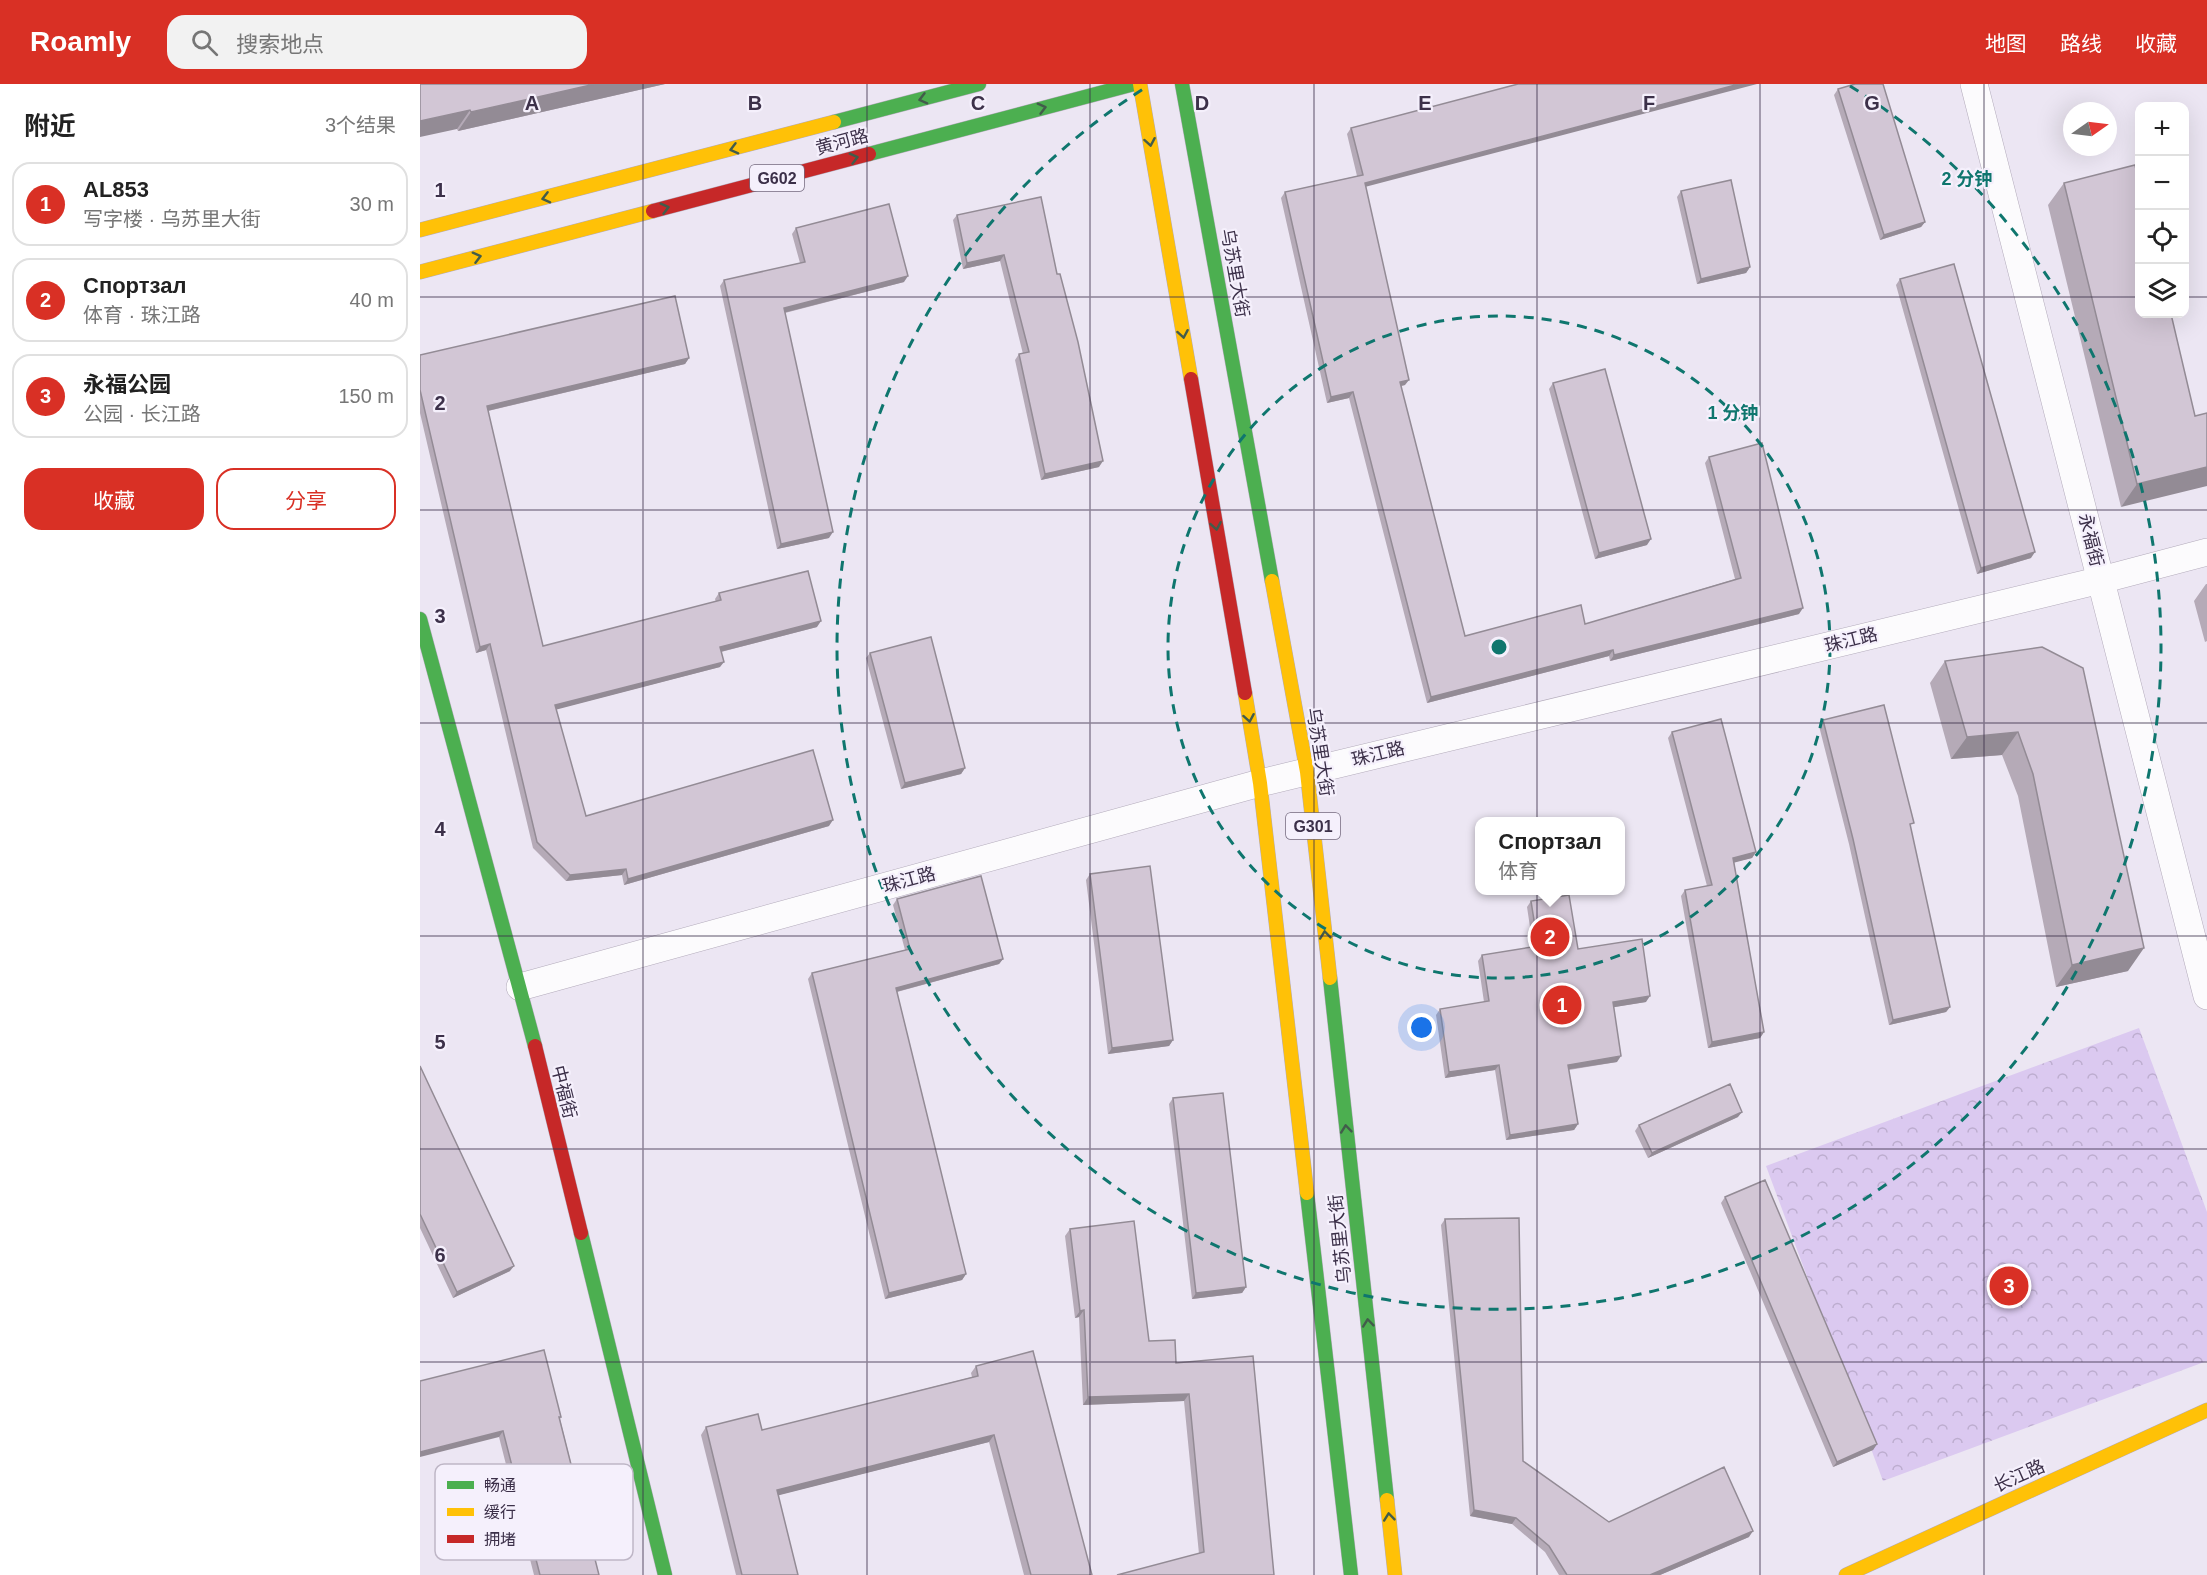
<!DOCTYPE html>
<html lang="zh">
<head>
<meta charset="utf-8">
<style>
  :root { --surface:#fff; --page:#f2f2f2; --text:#222; --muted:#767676; --line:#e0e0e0; --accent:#d93025 }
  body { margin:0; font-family:Helvetica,"Noto Sans SC",sans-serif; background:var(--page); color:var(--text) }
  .controls { position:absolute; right:18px; top:18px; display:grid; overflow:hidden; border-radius:12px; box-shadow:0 6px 24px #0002 }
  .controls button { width:54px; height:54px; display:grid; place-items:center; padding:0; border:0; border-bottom:2px solid var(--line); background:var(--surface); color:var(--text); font:30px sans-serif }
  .compass { position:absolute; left:1643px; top:18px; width:54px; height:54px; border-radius:50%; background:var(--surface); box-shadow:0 6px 24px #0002; rotate:76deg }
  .you { position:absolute; left:1002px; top:944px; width:21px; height:21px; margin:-15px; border:4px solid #fff; border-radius:50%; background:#1a73e8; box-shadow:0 0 0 9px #1a73e833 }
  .badge { display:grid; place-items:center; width:39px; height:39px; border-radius:50%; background:var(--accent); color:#fff; font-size:20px; font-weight:700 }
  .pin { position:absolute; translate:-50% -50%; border:3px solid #fff; box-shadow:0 2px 6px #0006 }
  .popup { position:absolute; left:1055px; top:733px; width:150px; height:78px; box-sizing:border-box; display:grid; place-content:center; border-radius:12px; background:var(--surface); filter:drop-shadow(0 2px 4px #0005); font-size:20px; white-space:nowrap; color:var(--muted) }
  .popup b { font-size:22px; color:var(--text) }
  .popup::after { content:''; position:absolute; left:50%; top:100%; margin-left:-12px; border:12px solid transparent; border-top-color:var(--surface) }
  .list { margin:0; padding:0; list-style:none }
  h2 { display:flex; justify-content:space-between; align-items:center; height:78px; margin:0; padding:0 24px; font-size:26px }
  h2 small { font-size:20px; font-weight:400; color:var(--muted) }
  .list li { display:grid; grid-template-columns:39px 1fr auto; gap:18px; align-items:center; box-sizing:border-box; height:84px; margin:0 12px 12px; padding:0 12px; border:2px solid var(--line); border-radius:18px }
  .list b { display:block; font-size:22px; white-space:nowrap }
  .list p { margin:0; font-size:20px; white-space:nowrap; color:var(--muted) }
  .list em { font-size:20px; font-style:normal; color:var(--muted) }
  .actions { display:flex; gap:12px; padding:18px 24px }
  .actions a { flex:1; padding:14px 0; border:2px solid var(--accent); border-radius:18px; text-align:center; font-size:21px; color:var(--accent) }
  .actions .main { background:var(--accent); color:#fff }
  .icon { flex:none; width:33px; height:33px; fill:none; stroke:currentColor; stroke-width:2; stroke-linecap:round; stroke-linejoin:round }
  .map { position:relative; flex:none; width:1787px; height:1491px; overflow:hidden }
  header { display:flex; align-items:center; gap:36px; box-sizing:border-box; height:84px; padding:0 30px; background:var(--accent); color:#fff }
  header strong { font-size:28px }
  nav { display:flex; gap:33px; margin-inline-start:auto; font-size:21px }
  .search { width:420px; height:54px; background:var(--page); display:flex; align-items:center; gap:15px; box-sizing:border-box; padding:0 21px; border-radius:18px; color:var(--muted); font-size:22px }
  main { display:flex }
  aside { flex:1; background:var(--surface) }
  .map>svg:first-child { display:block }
  .park { fill:url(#park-crowns) }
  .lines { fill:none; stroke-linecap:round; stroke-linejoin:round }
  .street-casing { stroke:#b3abbb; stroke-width:28 }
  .fast-casing { stroke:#b3abbb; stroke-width:15 }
  .slow-casing { stroke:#b3abbb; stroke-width:15 }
  .jam-casing { stroke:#b3abbb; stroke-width:15 }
  .street { stroke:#fcfbfd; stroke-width:27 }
  .fast { stroke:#4caf50; stroke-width:14 }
  .slow { stroke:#ffc107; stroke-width:14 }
  .jam { stroke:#c62828; stroke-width:14 }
  .wall { fill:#b5aab7 }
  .shaded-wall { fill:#938b95 }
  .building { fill:#d2c6d5; stroke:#938b95; stroke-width:1.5 }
  .oneway { stroke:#425c4b }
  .grid { fill:none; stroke:#3c3049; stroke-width:1.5; stroke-opacity:0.55 }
  .ring { fill:none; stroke:#0f766e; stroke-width:3; stroke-dasharray:10 8 }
  .labels { text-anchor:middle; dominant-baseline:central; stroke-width:4.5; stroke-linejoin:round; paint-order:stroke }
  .shield { fill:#f5f0fc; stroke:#746a7f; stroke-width:1.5 }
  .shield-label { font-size:16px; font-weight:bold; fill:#3c3049 }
  .street-label { font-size:18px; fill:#3c3049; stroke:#f5f0fc }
  .key { fill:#f5f0fc; stroke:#beb6c6; stroke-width:1.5 }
  .key-label { font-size:16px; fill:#3c3049 }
  .grid-label { font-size:20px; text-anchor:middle; font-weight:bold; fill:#3c3049; stroke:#f5f0fc; stroke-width:4.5; stroke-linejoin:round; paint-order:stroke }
  .centre { fill:#0f766e; stroke:#f5f0fc; stroke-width:3 }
  .ring-label { font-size:18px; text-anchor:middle; font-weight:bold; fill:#0f766e; stroke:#f5f0fc; stroke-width:4.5; stroke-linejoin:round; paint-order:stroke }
</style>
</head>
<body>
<header>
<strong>Roamly</strong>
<div class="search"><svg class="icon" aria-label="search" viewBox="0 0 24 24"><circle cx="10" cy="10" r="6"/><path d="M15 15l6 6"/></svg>搜索地点</div>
<nav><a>地图</a><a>路线</a><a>收藏</a></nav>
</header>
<main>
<aside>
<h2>附近<small>3个结果</small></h2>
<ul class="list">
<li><span class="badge">1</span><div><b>AL853</b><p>写字楼 · 乌苏里大街</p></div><em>30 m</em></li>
<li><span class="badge">2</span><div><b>Спортзал</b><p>体育 · 珠江路</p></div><em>40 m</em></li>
<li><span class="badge">3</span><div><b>永福公园</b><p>公园 · 长江路</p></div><em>150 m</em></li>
</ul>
<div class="actions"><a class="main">收藏</a><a>分享</a></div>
</aside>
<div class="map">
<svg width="1787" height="1491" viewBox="0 0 1787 1491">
  <defs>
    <pattern id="park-crowns" width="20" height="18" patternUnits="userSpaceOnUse" patternTransform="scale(1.5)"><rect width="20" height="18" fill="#dbc9f0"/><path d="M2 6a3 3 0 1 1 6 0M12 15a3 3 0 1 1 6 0" fill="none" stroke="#bdadcf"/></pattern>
  </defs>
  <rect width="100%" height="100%" fill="#ece6f3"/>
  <path class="park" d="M 1719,944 L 1787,1128 L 1787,1277 L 1463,1397 L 1346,1082 Z"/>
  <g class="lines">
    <g class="street-casing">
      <path id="street" d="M 1554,0 L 1787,912
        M 100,903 L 840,699 L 1681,496 L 1787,468"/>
    </g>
    <g class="fast-casing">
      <path id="fast" d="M 762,0 L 852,497
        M 414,38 L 559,0
        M 449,70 L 714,0
        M 0,535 L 115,962
        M 910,894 L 967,1416
        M 887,1109 L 931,1491
        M 161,1149 L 245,1491"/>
    </g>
    <g class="slow-casing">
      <path id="slow" d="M 720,0 L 771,295
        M 0,146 L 414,38
        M 0,188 L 233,127
        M 852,497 L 887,688 L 910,894
        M 825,609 L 840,699 L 887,1109
        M 967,1416 L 975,1491
        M 1426,1491 L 1787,1326"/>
    </g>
    <g class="jam-casing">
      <path id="jam" d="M 233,127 L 449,70
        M 771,295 L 825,609
        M 115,962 L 161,1149"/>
    </g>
    <use href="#street" class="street"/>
    <use href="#fast" class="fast"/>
    <use href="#slow" class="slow"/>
    <use href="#jam" class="jam"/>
  </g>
  <path class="wall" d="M 0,0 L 245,0 L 38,47 L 37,45 Z
    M 1418,5 L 1505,138 L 1501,143 L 1460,156 L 1414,11 Z
    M 931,44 L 946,103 L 985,301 L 981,302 L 1045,552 L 1165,540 L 1315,495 L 1285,379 L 1289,373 L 1379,530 L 1190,577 L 1189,572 L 1007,619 L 929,314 L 907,319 L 861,114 L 865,108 L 937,92 L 927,50 Z
    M 1644,99 L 1775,332 L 1701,423 L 1628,121 Z
    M 1261,107 L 1330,183 L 1326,189 L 1277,200 L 1257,113 Z
    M 537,131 L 637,190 L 679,383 L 621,396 L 595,276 L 599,270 L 603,270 L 580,177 L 543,185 L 533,136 Z
    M 376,144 L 484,198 L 365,229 L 409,454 L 357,465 L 300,202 L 304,196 L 380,179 L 372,150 Z
    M 1480,195 L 1611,474 L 1557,490 L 1476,201 Z
    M 0,271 L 269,274 L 265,280 L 68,327 L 123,562 L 296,518 L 295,515 L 299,509 L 397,543 L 301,568 L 300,583 L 136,625 L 166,732 L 409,742 L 204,801 L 202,791 L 146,797 L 113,764 L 66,566 L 56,569 L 0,329 Z
    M 1133,299 L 1227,461 L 1175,475 L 1129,305 Z
    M 1786,500 L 1787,500 L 1787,557 L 1785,558 L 1774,517 Z
    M 1622,563 L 1708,887 L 1636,903 L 1598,712 L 1582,671 L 1531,675 L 1510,599 L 1525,577 Z
    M 450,569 L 545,684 L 541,690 L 481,705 L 446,574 Z
    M 1403,636 L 1490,744 L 1530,923 L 1526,928 L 1469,941 L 1429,760 L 1399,642 Z
    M 1252,648 L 1336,768 L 1332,774 L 1314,778 L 1344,948 L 1340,954 L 1288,964 L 1261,812 L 1265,806 L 1287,802 L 1248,654 Z
    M 670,790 L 753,956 L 749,962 L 688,970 L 666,796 Z
    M 477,815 L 583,875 L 579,880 L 477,908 L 546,1190 L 542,1196 L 465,1215 L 388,895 L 392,889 L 485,866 L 473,821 Z
    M 1111,817 L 1158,865 L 1226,918 L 1194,923 L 1197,978 L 1149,986 L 1158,1040 L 1154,1046 L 1086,1056 L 1075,986 L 1025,994 L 1016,931 L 1020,925 L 1064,918 L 1058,877 L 1062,871 L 1113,863 L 1107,823 Z
    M 0,982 L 90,1187 L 33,1214 L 0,1144 Z
    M 753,1014 L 826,1203 L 822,1209 L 772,1215 L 749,1020 Z
    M 1318,1033 L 1228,1074 L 1215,1047 L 1219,1041 Z
    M 1305,1113 L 1457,1360 L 1453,1366 L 1413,1383 L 1301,1119 Z
    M 1025,1135 L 1103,1377 L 1189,1438 L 1329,1453 L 1240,1491 L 1139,1491 L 1125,1468 L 1092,1440 L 1050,1432 L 1021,1141 Z
    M 650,1145 L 729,1257 L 756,1279 L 854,1491 L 779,1470 L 764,1317 L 663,1321 L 659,1233 L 655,1234 L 645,1152 Z
    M 556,1282 L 672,1491 L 604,1491 L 569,1358 L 358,1411 L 378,1491 L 316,1491 L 281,1351 L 286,1343 L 342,1346 L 552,1293 L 551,1289 Z
    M 0,1297 L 141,1333 L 140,1335 L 179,1491 L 114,1491 L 79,1353 Z"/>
  <path class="shaded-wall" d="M 175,0 L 245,0 L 38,47 L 51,28 Z
    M 1319,0 L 1337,0 L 941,104 L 945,99 Z
    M 50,26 L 37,45 L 0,53 L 0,37 Z
    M 1505,138 L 1501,143 L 1460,156 L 1464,151 Z
    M 584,171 L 580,177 L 543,185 L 547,179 Z
    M 1330,183 L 1326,189 L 1277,200 L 1281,195 Z
    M 488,192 L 484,198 L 359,230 L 364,224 Z
    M 269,274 L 265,280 L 63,328 L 67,322 Z
    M 989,296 L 985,301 L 976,303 L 980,298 Z
    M 933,308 L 929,314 L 907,319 L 911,313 Z
    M 683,377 L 679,383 L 621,396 L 625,390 Z
    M 1787,383 L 1787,402 L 1701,423 L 1717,400 Z
    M 413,448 L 409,454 L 357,465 L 361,460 Z
    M 1231,455 L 1227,461 L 1175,475 L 1179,469 Z
    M 1615,468 L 1611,474 L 1557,490 L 1561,484 Z
    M 1383,524 L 1379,530 L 1190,577 L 1194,571 Z
    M 401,537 L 397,543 L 296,569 L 300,563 Z
    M 70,560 L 66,566 L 56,569 L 60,563 Z
    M 1193,566 L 1189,572 L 1007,619 L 1011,613 Z
    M 304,578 L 300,583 L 131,627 L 135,621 Z
    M 1598,648 L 1582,671 L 1531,675 L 1547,653 Z
    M 545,684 L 541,690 L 481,705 L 485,699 Z
    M 413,736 L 409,742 L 204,801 L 208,795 Z
    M 1336,768 L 1332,774 L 1309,780 L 1313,774 Z
    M 206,785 L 202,791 L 146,797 L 150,791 Z
    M 1724,864 L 1708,887 L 1636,903 L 1652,881 Z
    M 583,875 L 579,880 L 472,909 L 476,904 Z
    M 1230,912 L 1226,918 L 1189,924 L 1193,918 Z
    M 1530,923 L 1526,928 L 1469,941 L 1473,936 Z
    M 1344,948 L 1340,954 L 1288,964 L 1292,958 Z
    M 753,956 L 749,962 L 688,970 L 692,964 Z
    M 1201,972 L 1197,978 L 1144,986 L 1148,981 Z
    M 1079,981 L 1075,986 L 1025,994 L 1029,988 Z
    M 1322,1028 L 1318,1033 L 1228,1074 L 1232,1069 Z
    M 1158,1040 L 1154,1046 L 1086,1056 L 1090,1051 Z
    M 94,1182 L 90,1187 L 33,1214 L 37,1208 Z
    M 546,1190 L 542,1196 L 465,1215 L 469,1209 Z
    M 826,1203 L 822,1209 L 772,1215 L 776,1209 Z
    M 664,1226 L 659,1233 L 655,1234 L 660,1227 Z
    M 769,1310 L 764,1317 L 663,1321 L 668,1313 Z
    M 83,1347 L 79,1353 L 0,1373 L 0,1368 Z
    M 574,1351 L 569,1358 L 352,1413 L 357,1406 Z
    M 1457,1360 L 1453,1366 L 1413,1383 L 1417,1378 Z
    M 1054,1426 L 1096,1434 L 1092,1440 L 1050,1432 Z
    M 1333,1447 L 1329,1453 L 1240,1491 L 1230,1491 Z"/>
  <path class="building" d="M 0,0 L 175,0 L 51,28 L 50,26 L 0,37 Z
    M 1098,0 L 1319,0 L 945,99 L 989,296 L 980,298 L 1045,552 L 1161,521 L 1165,540 L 1321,494 L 1289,373 L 1342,359 L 1383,524 L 1194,571 L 1193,566 L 1011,613 L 933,308 L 911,313 L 865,108 L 943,91 L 931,44 Z
    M 1435,0 L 1463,0 L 1505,138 L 1464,151 L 1418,5 Z
    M 1715,81 L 1719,99 L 1719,230 L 1751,230 L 1775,332 L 1787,329 L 1787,383 L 1717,400 L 1644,99 Z
    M 1311,96 L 1330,183 L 1281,195 L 1261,107 Z
    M 621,113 L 637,190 L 640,190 L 658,258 L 683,377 L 625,390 L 599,270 L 609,268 L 584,171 L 547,179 L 537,131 Z
    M 469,120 L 488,192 L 364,224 L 413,448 L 361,460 L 304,196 L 385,178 L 376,144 Z
    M 1534,180 L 1615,468 L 1561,484 L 1480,195 Z
    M 255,212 L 269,274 L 67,322 L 123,562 L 301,516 L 299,509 L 388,487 L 401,537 L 300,563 L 304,578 L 135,621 L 166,732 L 393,666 L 413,736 L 208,795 L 206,785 L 150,791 L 117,758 L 70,560 L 60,563 L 0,306 L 0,271 Z
    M 1185,285 L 1231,455 L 1179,469 L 1133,299 Z
    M 511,553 L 545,684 L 485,699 L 450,569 Z
    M 1622,563 L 1663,584 L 1724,864 L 1652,881 L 1613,690 L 1598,648 L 1547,653 L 1525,577 Z
    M 1464,621 L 1494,739 L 1490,740 L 1530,923 L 1473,936 L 1433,755 L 1403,636 Z
    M 1301,635 L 1336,768 L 1313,774 L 1344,948 L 1292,958 L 1265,806 L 1292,801 L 1252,648 Z
    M 730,782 L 753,956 L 692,964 L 670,790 Z
    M 561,792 L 583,875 L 476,904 L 546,1190 L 469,1209 L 392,889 L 490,865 L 477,815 Z
    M 1149,811 L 1158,865 L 1222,855 L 1230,912 L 1193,918 L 1201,972 L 1148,981 L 1158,1040 L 1090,1051 L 1079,981 L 1029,988 L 1020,925 L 1069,917 L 1062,871 L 1118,862 L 1111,817 Z
    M 0,982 L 94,1182 L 37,1208 L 0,1130 Z
    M 1310,1000 L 1322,1028 L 1232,1069 L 1219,1041 Z
    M 803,1009 L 826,1203 L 776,1209 L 753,1014 Z
    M 1345,1096 L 1457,1360 L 1417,1378 L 1305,1113 Z
    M 1099,1134 L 1103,1377 L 1189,1438 L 1304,1383 L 1333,1447 L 1230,1491 L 1147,1491 L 1129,1462 L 1096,1434 L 1054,1426 L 1025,1135 Z
    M 714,1137 L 729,1257 L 755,1256 L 756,1279 L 833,1272 L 854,1491 L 697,1491 L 784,1468 L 769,1310 L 668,1313 L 664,1226 L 660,1227 L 650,1145 Z
    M 124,1266 L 141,1333 L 139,1333 L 179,1491 L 120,1491 L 83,1347 L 0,1368 L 0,1297 Z
    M 613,1267 L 672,1491 L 611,1491 L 574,1351 L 357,1406 L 378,1491 L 322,1491 L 286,1343 L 338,1330 L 342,1346 L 558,1292 L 556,1282 Z"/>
  <defs><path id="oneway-chevron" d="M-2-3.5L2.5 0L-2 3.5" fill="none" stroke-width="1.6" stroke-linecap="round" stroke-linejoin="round" transform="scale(1.5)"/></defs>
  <g class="oneway">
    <use href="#oneway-chevron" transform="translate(503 15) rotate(165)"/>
    <use href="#oneway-chevron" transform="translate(622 24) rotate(-15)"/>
    <use href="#oneway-chevron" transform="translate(730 58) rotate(80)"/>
    <use href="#oneway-chevron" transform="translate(314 65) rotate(165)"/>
    <use href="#oneway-chevron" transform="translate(434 74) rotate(-15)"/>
    <use href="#oneway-chevron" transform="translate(126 114) rotate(166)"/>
    <use href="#oneway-chevron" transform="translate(245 124) rotate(-15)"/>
    <use href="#oneway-chevron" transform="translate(57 173) rotate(-15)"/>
    <use href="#oneway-chevron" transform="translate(763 250) rotate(80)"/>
    <use href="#oneway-chevron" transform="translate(796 442) rotate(80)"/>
    <use href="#oneway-chevron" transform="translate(829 634) rotate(80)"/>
    <use href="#oneway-chevron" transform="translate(905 851) rotate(-96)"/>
    <use href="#oneway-chevron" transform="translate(926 1045) rotate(-96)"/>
    <use href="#oneway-chevron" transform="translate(948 1239) rotate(-96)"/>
    <use href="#oneway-chevron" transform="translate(969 1433) rotate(-96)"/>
  </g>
  <path class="grid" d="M 223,0 L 223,1491M 447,0 L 447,1491M 670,0 L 670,1491M 894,0 L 894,1491M 1117,0 L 1117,1491M 1340,0 L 1340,1491M 1564,0 L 1564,1491M 0,213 L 1720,213M 1764,213 L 1787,213M 0,426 L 1787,426M 0,639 L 1787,639M 0,852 L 1787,852M 0,1065 L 1787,1065M 0,1278 L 1787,1278"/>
  <g class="ring">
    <circle cx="1079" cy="563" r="331"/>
    <path d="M1430 2A662 662 0 1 1 728 2"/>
  </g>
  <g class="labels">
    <g class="shield">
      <rect x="330" y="81" width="54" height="26" rx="4.5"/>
      <rect x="866" y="729" width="54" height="26" rx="4.5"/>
    </g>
    <g class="shield-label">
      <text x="357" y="94">G602</text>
      <text x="893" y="742">G301</text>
    </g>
    <g class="street-label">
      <text transform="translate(422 58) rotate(-15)">黄河路</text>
      <text transform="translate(815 189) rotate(80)">乌苏里大街</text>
      <text transform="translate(1671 456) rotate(76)">永福街</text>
      <text transform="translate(1431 556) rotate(-14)">珠江路</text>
      <text transform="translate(900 668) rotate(81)">乌苏里大街</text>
      <text transform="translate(958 670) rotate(-14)">珠江路</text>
      <text transform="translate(489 796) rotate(-15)">珠江路</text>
      <text transform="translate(144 1008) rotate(76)">中福街</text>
      <text transform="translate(920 1155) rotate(-96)">乌苏里大街</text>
      <text transform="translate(1599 1392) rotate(-24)">长江路</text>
    </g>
  </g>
  <rect x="15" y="1380" width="198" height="96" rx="9" class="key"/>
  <rect x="27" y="1397" width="27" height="8" fill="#4caf50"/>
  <rect x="27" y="1424" width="27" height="8" fill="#ffc107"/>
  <rect x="27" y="1451" width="27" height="8" fill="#c62828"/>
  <g class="key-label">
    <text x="64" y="1407">畅通</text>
    <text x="64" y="1434">缓行</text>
    <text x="64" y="1461">拥堵</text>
  </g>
  <g class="grid-label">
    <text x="112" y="26">A</text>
    <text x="335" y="26">B</text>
    <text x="558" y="26">C</text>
    <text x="782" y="26">D</text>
    <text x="1005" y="26">E</text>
    <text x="1229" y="26">F</text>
    <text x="1452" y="26">G</text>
    <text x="20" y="113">1</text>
    <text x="20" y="326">2</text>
    <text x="20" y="539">3</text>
    <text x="20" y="752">4</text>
    <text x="20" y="965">5</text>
    <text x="20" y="1178">6</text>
  </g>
  <circle cx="1079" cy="563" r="9" class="centre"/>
  <g class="ring-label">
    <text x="1547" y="101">2 分钟</text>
    <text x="1313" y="335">1 分钟</text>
  </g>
</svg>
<div class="controls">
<button>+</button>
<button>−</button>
<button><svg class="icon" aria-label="locate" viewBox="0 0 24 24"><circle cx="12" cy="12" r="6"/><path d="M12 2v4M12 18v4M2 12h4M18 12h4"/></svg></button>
<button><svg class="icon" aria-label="layers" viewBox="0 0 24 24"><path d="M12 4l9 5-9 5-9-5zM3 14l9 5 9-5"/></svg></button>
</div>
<svg class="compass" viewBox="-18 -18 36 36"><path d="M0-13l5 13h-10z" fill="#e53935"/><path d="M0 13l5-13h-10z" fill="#767676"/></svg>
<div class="you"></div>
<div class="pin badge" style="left:1142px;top:921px">1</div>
<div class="pin badge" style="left:1130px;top:853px">2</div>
<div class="popup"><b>Спортзал</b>体育</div>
<div class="pin badge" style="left:1589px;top:1202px">3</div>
</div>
</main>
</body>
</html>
